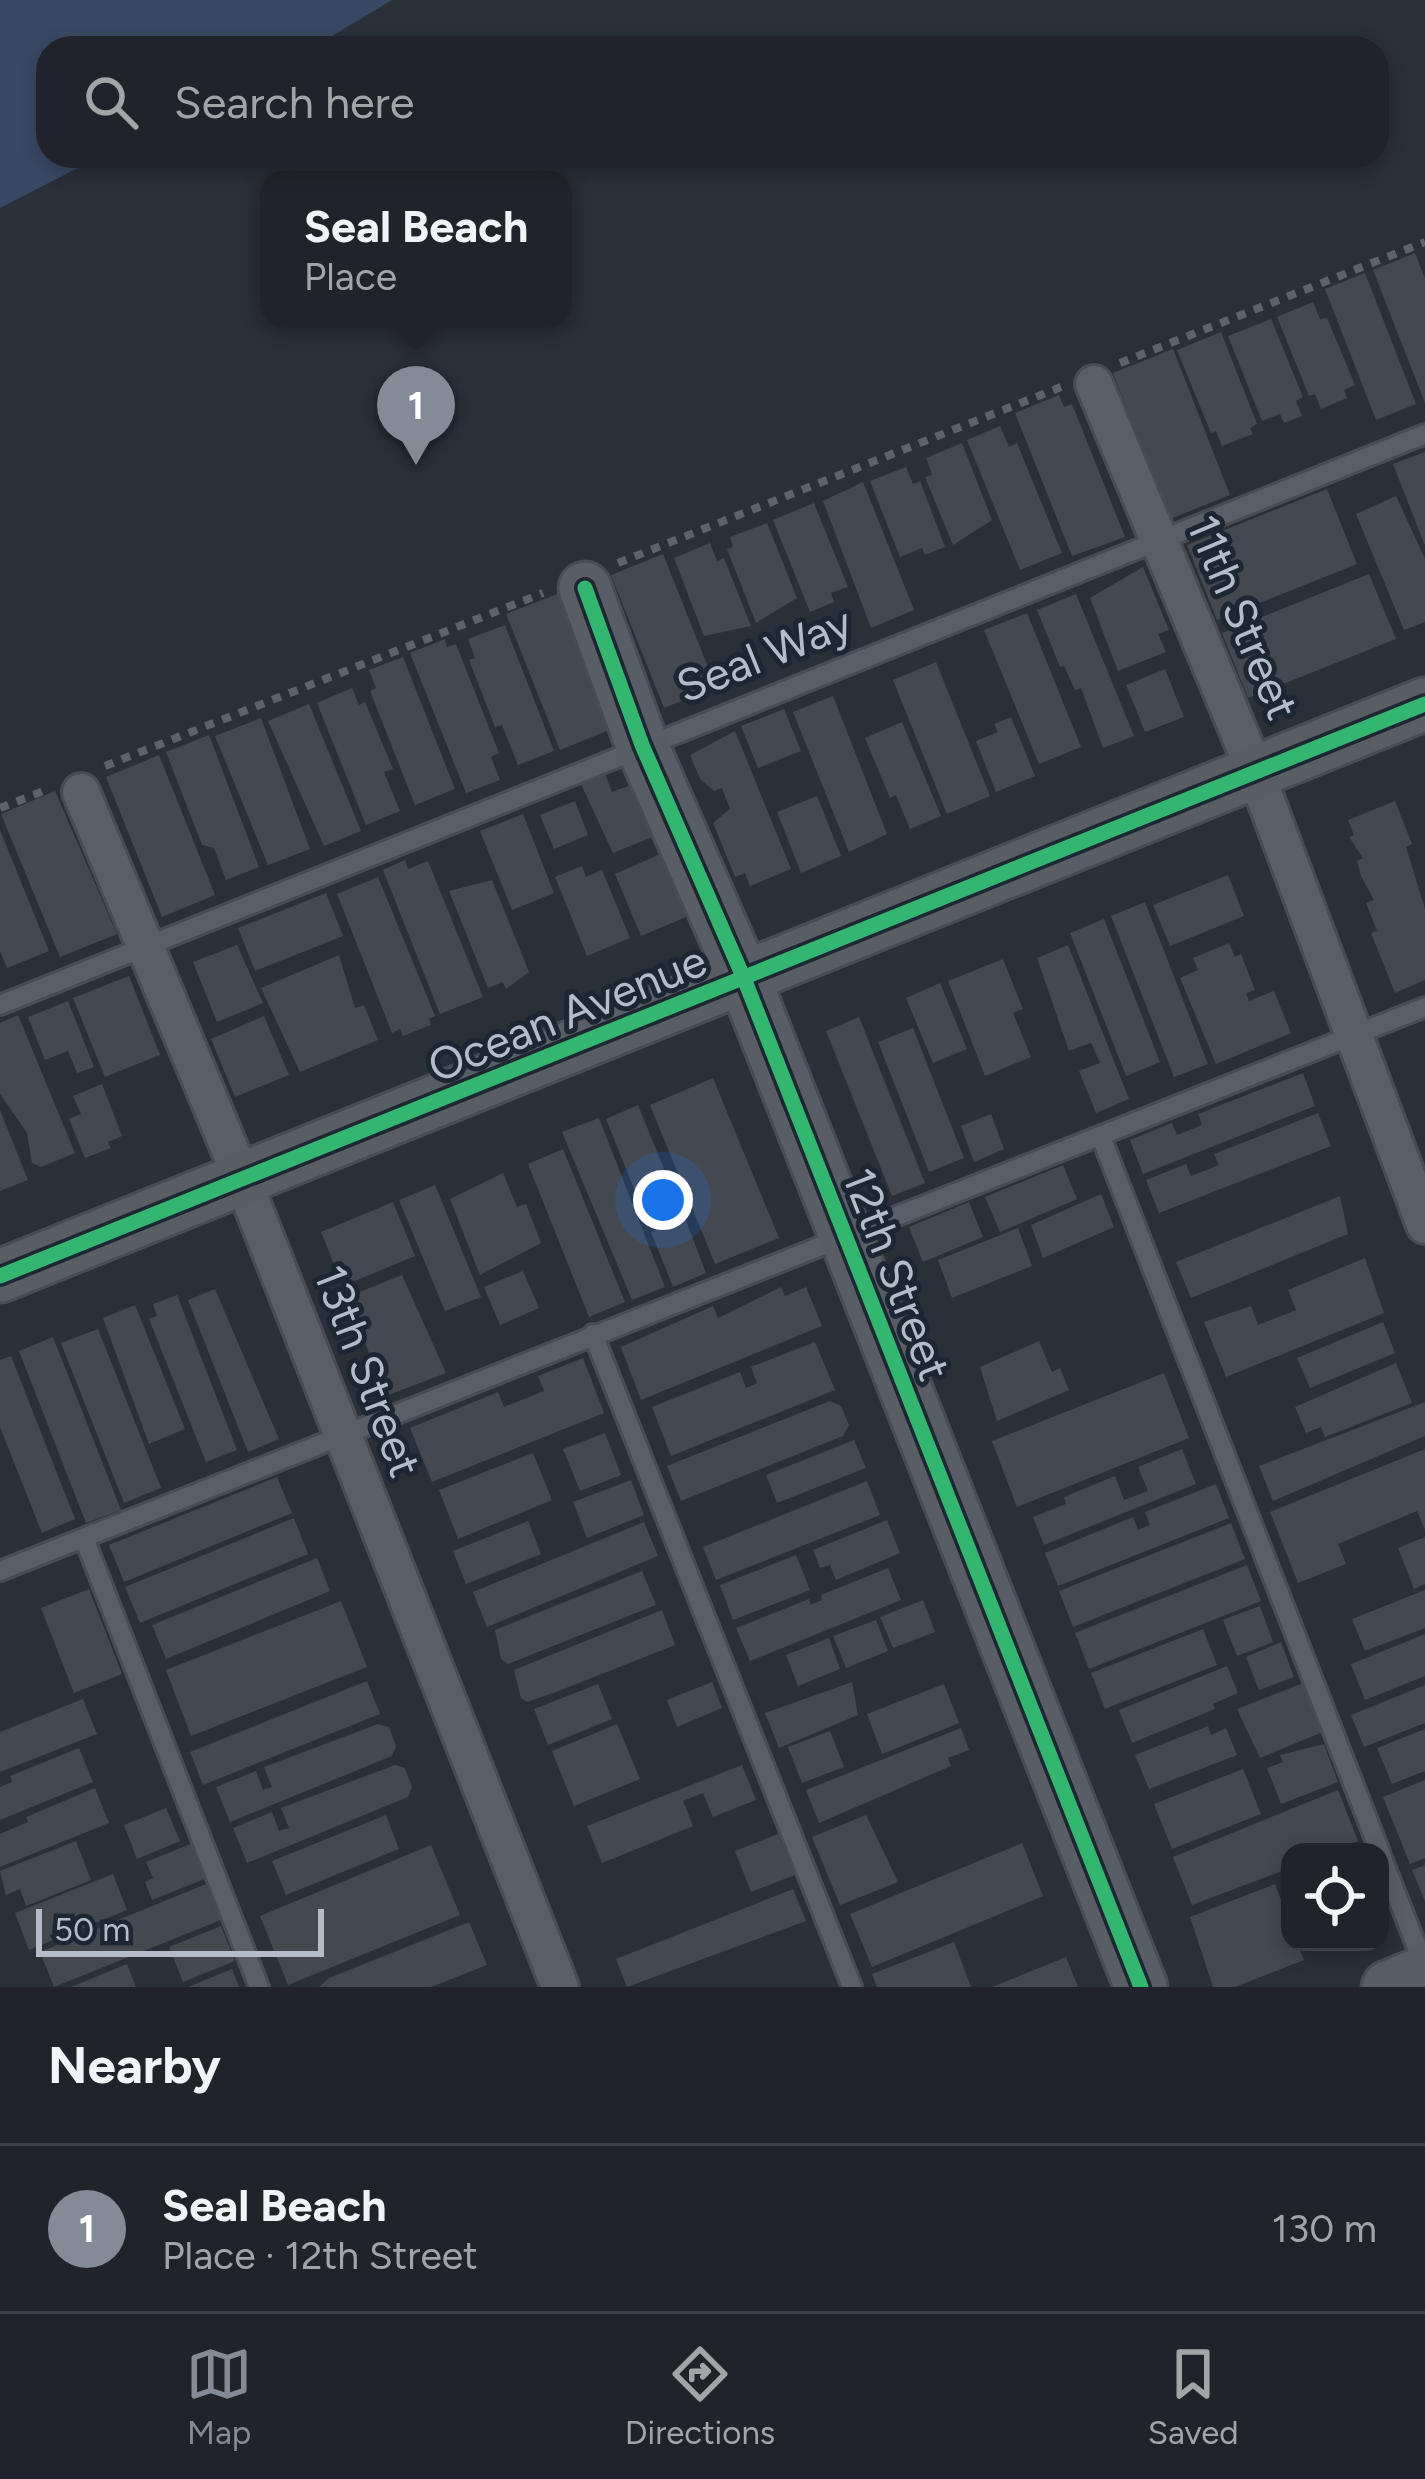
<!DOCTYPE html>
<html lang="en">
<head>
<meta charset="utf-8">
<style>
  :root { --surface:#20242a; --page:#282c32; --text:#f1f3f6; --muted:#a2a4a8; --line:#3d4147; --accent:#848b96 }
  body { margin:0; font-family:Figtree,sans-serif; background:var(--page); color:var(--text) }
  .controls { position:absolute; right:36px; bottom:36px; display:grid; overflow:hidden; border-radius:24px; box-shadow:0 6px 18px #0003 }
  .controls button { width:108px; height:108px; display:grid; place-items:center; padding:0; border:0; border-bottom:3px solid var(--line); background:var(--surface); color:var(--text); font:60px sans-serif }
  .scale { position:absolute; left:36px; bottom:30px; width:288px; box-sizing:border-box; padding-left:12px; border:6px solid #b4bcc9; border-top:0; font-size:33px; line-height:42px; white-space:nowrap; color:#b4bcc9; -webkit-text-stroke:9px #1d2633; paint-order:stroke }
  .you { position:absolute; left:663px; top:1200px; width:42px; height:42px; margin:-30px; border:9px solid #fff; border-radius:50%; background:#1a73e8; box-shadow:0 0 0 18px #1a73e833 }
  .badge { display:grid; place-items:center; width:78px; height:78px; border-radius:50%; background:var(--accent); color:#fff; font-size:39px; font-weight:700 }
  .pin { position:absolute; translate:-50% -99px; filter:drop-shadow(0 3px 6px #0008) }
  .pin::after { content:''; position:absolute; top:63px; width:42px; height:36px; background:inherit; clip-path:polygon(0 0,100% 0,50% 100%) }
  .popup { position:absolute; left:260px; top:171px; width:312px; height:156px; box-sizing:border-box; display:grid; place-content:center; border-radius:24px; background:var(--surface); filter:drop-shadow(0 3px 9px #0005); font-size:39px; white-space:nowrap; color:var(--muted) }
  .popup b { font-size:45px; color:var(--text) }
  .popup::after { content:''; position:absolute; left:50%; top:100%; margin-left:-24px; border:24px solid transparent; border-top-color:var(--surface) }
  .list { margin:0; padding:0; list-style:none }
  h2 { display:flex; justify-content:space-between; align-items:center; height:156px; margin:0; padding:0 48px; font-size:51px }
  h2 small { font-size:39px; font-weight:400; color:var(--muted) }
  .list li { display:grid; grid-template-columns:78px 1fr auto; gap:36px; align-items:center; box-sizing:border-box; height:168px; padding:0 48px; border-top:3px solid var(--line) }
  .list b { display:block; font-size:45px; white-space:nowrap }
  .list p { margin:0; font-size:39px; white-space:nowrap; color:var(--muted) }
  .list em { font-size:39px; font-style:normal; color:var(--muted) }
  .icon { flex:none; width:66px; height:66px; fill:none; stroke:currentColor; stroke-width:2; stroke-linecap:round; stroke-linejoin:round }
  .map { position:relative; flex:none; width:1425px; height:1987px; overflow:hidden }
  .search { position:absolute; background:var(--surface); box-shadow:0 6px 18px #0003; left:36px; right:36px; top:36px; height:132px; display:flex; align-items:center; gap:30px; box-sizing:border-box; padding:0 42px; border-radius:36px; color:var(--muted); font-size:45px }
  .sheet { height:324px; background:var(--surface) }
  nav { display:flex; justify-content:space-around; align-items:center; box-sizing:border-box; height:168px; border-top:3px solid var(--line); background:var(--surface); font-size:33px; color:var(--muted) }
  nav a { display:grid; justify-items:center; gap:6px }
  nav .on { color:var(--accent) }
  .map>svg:first-child { display:block }
  .water { fill:#384963 }
  .building { fill:#444950 }
  .lines { fill:none; stroke-linecap:round; stroke-linejoin:round }
  .lane-casing { stroke:#484c53; stroke-width:24 }
  .street-casing { stroke:#484c53; stroke-width:42 }
  .secondary-casing { stroke:#484c53; stroke-width:57 }
  .path { stroke:#5d636a; stroke-width:8; stroke-dasharray:9 9; stroke-linecap:butt }
  .lane { stroke:#5a5e66; stroke-width:18 }
  .street { stroke:#5a5e66; stroke-width:36 }
  .secondary { stroke:#595d64; stroke-width:51 }
  .cycleway-casing { stroke:#1d2633; stroke-width:22 }
  .cycleway { stroke:#33b770; stroke-width:15 }
  .labels { text-anchor:middle; dominant-baseline:central; stroke-width:10; stroke-linejoin:round; paint-order:stroke }
  .street-label { font-size:45px; fill:#b4bcc9; stroke:#1d2633 }
</style>
</head>
<body>
<div class="map">
<svg width="1425" height="1987" viewBox="0 0 1425 1987">
  <rect width="100%" height="100%" fill="#2a3038"/>
  <path class="water" d="M 0,0 L 392,0 L 312,48 L 48,48 L 48,156 L 101,156 L 0,208 Z"/>
  <path class="building" d="M 1415,253 L 1425,279 L 1425,403 L 1373,270 Z
    M 1365,273 L 1416,404 L 1376,420 L 1325,289 Z
    M 1313,302 L 1320,319 L 1327,318 L 1355,385 L 1344,390 L 1347,398 L 1321,409 L 1315,394 L 1309,396 L 1277,317 Z
    M 1271,319 L 1303,397 L 1296,401 L 1302,416 L 1284,423 L 1280,414 L 1262,421 L 1228,336 Z
    M 1221,332 L 1257,424 L 1250,428 L 1253,434 L 1222,446 L 1216,431 L 1211,433 L 1177,350 Z
    M 1173,349 L 1230,495 L 1170,519 L 1113,373 Z
    M 1059,395 L 1064,407 L 1072,404 L 1125,537 L 1072,556 L 1015,413 Z
    M 1000,426 L 1009,447 L 1017,443 L 1062,553 L 1020,570 L 967,440 Z
    M 962,443 L 992,520 L 953,545 L 925,477 L 932,475 L 926,458 Z
    M 1425,452 L 1425,546 L 1393,464 Z
    M 906,467 L 913,484 L 920,481 L 945,547 L 925,555 L 922,548 L 900,557 L 870,481 Z
    M 863,482 L 914,610 L 871,628 L 823,501 Z
    M 1327,489 L 1357,564 L 1217,620 L 1187,545 Z
    M 1396,496 L 1425,559 L 1425,622 L 1404,630 L 1356,514 Z
    M 814,503 L 848,587 L 831,593 L 834,602 L 810,612 L 773,520 Z
    M 767,523 L 797,598 L 756,623 L 727,549 L 733,547 L 730,537 Z
    M 710,543 L 717,561 L 724,558 L 751,626 L 704,636 L 674,558 Z
    M 663,554 L 716,687 L 664,708 L 611,575 Z
    M 1143,567 L 1169,630 L 1158,634 L 1166,652 L 1118,671 L 1090,598 Z
    M 1369,574 L 1396,639 L 1248,698 L 1222,633 Z
    M 565,591 L 619,726 L 560,750 L 506,614 Z
    M 1076,594 L 1134,736 L 1103,748 L 1081,688 L 1075,690 L 1064,666 L 1060,667 L 1037,610 Z
    M 1027,613 L 1081,747 L 1039,764 L 984,630 Z
    M 505,625 L 554,751 L 518,765 L 502,725 L 495,727 L 469,660 L 475,658 L 468,639 Z
    M 445,639 L 447,647 L 456,644 L 499,753 L 491,757 L 500,780 L 466,793 L 410,653 Z
    M 403,657 L 455,789 L 415,805 L 370,691 L 376,688 L 369,670 Z
    M 936,662 L 990,796 L 947,814 L 893,680 Z
    M 1165,669 L 1184,717 L 1145,732 L 1126,685 Z
    M 352,688 L 359,705 L 365,702 L 393,769 L 384,772 L 400,811 L 366,825 L 317,703 Z
    M 833,696 L 887,834 L 849,852 L 793,712 Z
    M 309,704 L 361,831 L 324,846 L 268,721 Z
    M 784,709 L 801,751 L 758,768 L 741,726 Z
    M 1011,717 L 1035,776 L 996,792 L 976,741 L 998,732 L 994,724 Z
    M 261,718 L 310,849 L 268,865 L 215,736 Z
    M 902,722 L 941,816 L 910,829 L 896,795 L 890,798 L 865,738 Z
    M 735,731 L 791,869 L 750,886 L 745,873 L 735,877 L 713,823 L 730,809 L 722,788 L 714,791 L 700,779 L 690,755 Z
    M 209,735 L 259,867 L 226,880 L 214,848 L 202,845 L 166,752 Z
    M 159,755 L 215,895 L 162,917 L 106,777 Z
    M 605,774 L 612,792 L 634,784 L 655,836 L 613,853 L 581,784 Z
    M 55,791 L 117,934 L 60,957 L 1,814 Z
    M 817,796 L 841,856 L 801,873 L 777,812 Z
    M 575,801 L 588,835 L 554,849 L 540,815 Z
    M 1395,801 L 1412,844 L 1406,847 L 1425,909 L 1425,980 L 1395,993 L 1371,933 L 1377,931 L 1366,903 L 1374,900 L 1361,876 L 1357,861 L 1363,858 L 1349,837 L 1354,835 L 1348,820 Z
    M 523,814 L 554,893 L 512,910 L 480,831 Z
    M 0,830 L 49,951 L 7,968 L 0,951 Z
    M 665,852 L 691,915 L 641,936 L 615,874 Z
    M 405,860 L 408,869 L 428,861 L 483,997 L 440,1014 L 383,870 Z
    M 582,866 L 586,877 L 602,870 L 630,938 L 587,956 L 555,877 Z
    M 1228,875 L 1244,916 L 1170,946 L 1153,905 Z
    M 378,877 L 435,1016 L 429,1019 L 431,1025 L 403,1036 L 400,1029 L 392,1033 L 337,894 Z
    M 492,880 L 529,972 L 506,989 L 503,982 L 488,988 L 449,891 Z
    M 326,893 L 343,936 L 255,971 L 238,928 Z
    M 1145,902 L 1208,1064 L 1174,1077 L 1111,916 Z
    M 1104,919 L 1160,1062 L 1126,1076 L 1070,933 Z
    M 1229,943 L 1235,957 L 1241,954 L 1255,990 L 1246,993 L 1249,1001 L 1274,991 L 1291,1033 L 1216,1064 L 1180,978 L 1198,970 L 1193,958 Z
    M 237,945 L 263,1003 L 217,1022 L 193,962 Z
    M 1068,945 L 1129,1099 L 1096,1113 L 1079,1071 L 1100,1063 L 1091,1043 L 1069,1051 L 1037,958 Z
    M 339,955 L 355,1008 L 364,1005 L 378,1040 L 300,1072 L 261,988 Z
    M 1003,959 L 1023,1009 L 1013,1013 L 1031,1057 L 985,1076 L 948,981 Z
    M 129,976 L 160,1055 L 105,1077 L 73,998 Z
    M 940,983 L 967,1049 L 933,1063 L 906,998 Z
    M 68,1001 L 94,1067 L 77,1073 L 68,1051 L 45,1060 L 28,1017 Z
    M 18,1015 L 75,1153 L 41,1167 L 32,1163 L 27,1133 L 0,1094 L 0,1023 Z
    M 264,1016 L 289,1075 L 235,1097 L 211,1039 Z
    M 859,1017 L 925,1183 L 892,1196 L 826,1031 Z
    M 913,1028 L 964,1158 L 929,1172 L 878,1042 Z
    M 1303,1073 L 1315,1106 L 1143,1174 L 1130,1140 L 1172,1123 L 1177,1135 L 1202,1125 L 1198,1114 Z
    M 713,1078 L 779,1238 L 715,1264 L 650,1105 Z
    M 102,1084 L 122,1136 L 108,1142 L 111,1148 L 85,1158 L 69,1119 L 81,1114 L 73,1096 Z
    M 638,1105 L 677,1201 L 644,1214 L 606,1119 Z
    M 0,1110 L 28,1180 L 0,1191 Z
    M 1318,1113 L 1331,1146 L 1159,1213 L 1146,1180 L 1186,1164 L 1191,1176 L 1219,1165 L 1214,1154 Z
    M 991,1114 L 1004,1149 L 974,1162 L 961,1126 Z
    M 599,1118 L 665,1287 L 632,1300 L 562,1132 Z
    M 563,1149 L 625,1302 L 589,1317 L 528,1164 Z
    M 1063,1165 L 1077,1199 L 1000,1232 L 985,1197 Z
    M 503,1173 L 517,1207 L 526,1204 L 541,1243 L 480,1275 L 450,1199 Z
    M 435,1185 L 481,1297 L 445,1311 L 399,1200 Z
    M 1101,1194 L 1114,1227 L 1043,1258 L 1031,1225 Z
    M 1340,1196 L 1348,1234 L 1191,1298 L 1176,1262 Z
    M 393,1202 L 415,1256 L 343,1286 L 321,1232 Z
    M 969,1202 L 983,1237 L 923,1262 L 909,1227 Z
    M 685,1218 L 706,1273 L 673,1287 L 651,1232 Z
    M 1018,1228 L 1032,1266 L 952,1298 L 938,1260 Z
    M 1365,1258 L 1384,1313 L 1226,1377 L 1204,1322 L 1251,1306 L 1258,1325 L 1296,1310 L 1288,1290 Z
    M 523,1271 L 539,1308 L 500,1325 L 484,1287 Z
    M 402,1275 L 446,1373 L 386,1396 L 347,1297 Z
    M 781,1287 L 785,1296 L 806,1287 L 822,1326 L 641,1400 L 621,1347 L 713,1306 L 718,1318 Z
    M 215,1289 L 279,1439 L 248,1452 L 188,1300 Z
    M 177,1295 L 237,1450 L 206,1462 L 149,1319 L 157,1316 L 153,1304 Z
    M 135,1305 L 185,1429 L 149,1444 L 103,1318 Z
    M 1383,1322 L 1395,1353 L 1310,1388 L 1297,1358 Z
    M 98,1329 L 161,1488 L 124,1503 L 61,1343 Z
    M 53,1337 L 121,1510 L 86,1523 L 19,1351 Z
    M 1039,1341 L 1052,1372 L 1060,1368 L 1069,1390 L 997,1421 L 980,1367 Z
    M 815,1342 L 835,1390 L 671,1456 L 652,1407 L 740,1372 L 746,1388 L 757,1383 L 751,1367 Z
    M 11,1356 L 75,1519 L 42,1533 L 0,1427 L 0,1360 Z
    M 583,1358 L 604,1413 L 432,1482 L 410,1428 L 498,1392 L 504,1407 L 544,1391 L 538,1376 Z
    M 1396,1363 L 1412,1403 L 1325,1437 L 1321,1427 L 1306,1433 L 1295,1407 Z
    M 1164,1373 L 1189,1438 L 1017,1507 L 992,1441 Z
    M 830,1401 L 841,1406 L 849,1425 L 843,1436 L 681,1501 L 667,1466 Z
    M 1425,1402 L 1425,1436 L 1273,1501 L 1259,1466 Z
    M 605,1433 L 621,1475 L 580,1491 L 563,1449 Z
    M 854,1440 L 866,1468 L 777,1503 L 766,1475 Z
    M 1182,1449 L 1196,1484 L 1044,1545 L 1033,1517 L 1066,1504 L 1064,1497 L 1115,1476 L 1124,1500 L 1148,1491 L 1138,1467 Z
    M 1425,1449 L 1425,1530 L 1417,1511 L 1338,1544 L 1346,1564 L 1298,1583 L 1270,1512 Z
    M 533,1453 L 552,1500 L 458,1539 L 439,1490 Z
    M 277,1477 L 292,1513 L 124,1582 L 109,1545 Z
    M 631,1480 L 644,1515 L 587,1538 L 573,1502 Z
    M 867,1481 L 880,1515 L 716,1580 L 703,1547 Z
    M 1216,1484 L 1229,1518 L 1058,1586 L 1045,1553 L 1133,1517 L 1138,1530 L 1150,1525 L 1145,1512 Z
    M 294,1518 L 308,1554 L 140,1623 L 125,1587 Z
    M 887,1520 L 900,1553 L 836,1580 L 830,1565 L 820,1568 L 813,1550 Z
    M 528,1521 L 541,1554 L 466,1584 L 453,1551 Z
    M 644,1522 L 658,1556 L 487,1627 L 473,1592 Z
    M 1231,1523 L 1245,1559 L 1073,1627 L 1059,1591 Z
    M 1425,1537 L 1425,1584 L 1414,1589 L 1398,1548 Z
    M 796,1555 L 810,1590 L 733,1620 L 720,1585 Z
    M 317,1558 L 330,1591 L 166,1659 L 152,1625 Z
    M 1247,1565 L 1261,1601 L 1089,1669 L 1075,1633 Z
    M 888,1568 L 901,1600 L 750,1661 L 736,1628 L 809,1599 L 811,1605 L 822,1600 L 821,1595 Z
    M 642,1571 L 656,1605 L 508,1664 L 501,1659 L 495,1630 Z
    M 89,1589 L 122,1674 L 74,1693 L 41,1608 Z
    M 1425,1590 L 1425,1628 L 1365,1651 L 1352,1619 Z
    M 923,1600 L 935,1632 L 893,1648 L 880,1617 Z
    M 341,1601 L 367,1667 L 191,1736 L 166,1670 Z
    M 1260,1606 L 1273,1642 L 1237,1656 L 1223,1620 Z
    M 662,1610 L 675,1645 L 556,1692 L 527,1702 L 521,1698 L 514,1670 Z
    M 876,1620 L 888,1651 L 846,1668 L 833,1636 Z
    M 1203,1629 L 1217,1665 L 1105,1709 L 1091,1673 Z
    M 1425,1634 L 1425,1676 L 1365,1700 L 1351,1664 Z
    M 829,1638 L 840,1669 L 798,1686 L 786,1655 Z
    M 1281,1642 L 1294,1677 L 1259,1690 L 1246,1657 Z
    M 1227,1666 L 1238,1693 L 1213,1704 L 1215,1709 L 1132,1743 L 1119,1710 Z
    M 367,1681 L 380,1714 L 203,1785 L 190,1752 Z
    M 712,1682 L 722,1708 L 677,1727 L 667,1700 Z
    M 852,1682 L 858,1715 L 779,1748 L 765,1713 Z
    M 1303,1683 L 1323,1732 L 1260,1758 L 1237,1709 Z
    M 598,1684 L 612,1719 L 548,1745 L 534,1709 Z
    M 944,1684 L 959,1723 L 882,1754 L 867,1714 Z
    M 1425,1685 L 1425,1723 L 1364,1747 L 1351,1715 Z
    M 83,1699 L 97,1734 L 0,1772 L 0,1732 Z
    M 378,1724 L 389,1727 L 396,1746 L 392,1756 L 230,1822 L 216,1787 L 256,1771 L 263,1790 L 272,1787 L 264,1767 Z
    M 617,1724 L 640,1779 L 574,1806 L 552,1751 Z
    M 1208,1726 L 1211,1735 L 1226,1728 L 1237,1755 L 1149,1789 L 1135,1755 Z
    M 961,1728 L 969,1750 L 948,1758 L 951,1766 L 819,1823 L 806,1790 Z
    M 1425,1729 L 1425,1771 L 1392,1784 L 1377,1748 Z
    M 830,1731 L 844,1767 L 802,1783 L 788,1747 Z
    M 1324,1744 L 1338,1782 L 1281,1804 L 1267,1768 L 1283,1762 L 1280,1755 Z
    M 79,1748 L 93,1782 L 0,1820 L 0,1787 L 12,1782 L 10,1776 Z
    M 395,1765 L 405,1768 L 412,1787 L 408,1797 L 247,1863 L 233,1828 L 272,1812 L 279,1831 L 289,1828 L 281,1808 Z
    M 742,1765 L 756,1800 L 713,1817 L 703,1793 L 683,1801 L 693,1826 L 602,1863 L 587,1826 Z
    M 1243,1769 L 1261,1814 L 1172,1849 L 1154,1804 Z
    M 1425,1780 L 1425,1858 L 1410,1864 L 1383,1797 Z
    M 95,1788 L 109,1823 L 0,1867 L 0,1834 L 28,1822 L 26,1817 Z
    M 1338,1790 L 1358,1841 L 1330,1852 L 1290,1852 L 1290,1868 L 1192,1905 L 1173,1857 Z
    M 166,1808 L 180,1841 L 137,1859 L 124,1825 Z
    M 386,1815 L 399,1849 L 286,1895 L 272,1861 Z
    M 866,1815 L 898,1882 L 840,1905 L 812,1837 Z
    M 778,1834 L 795,1875 L 751,1892 L 735,1851 Z
    M 76,1841 L 91,1880 L 26,1906 L 20,1889 L 6,1895 L 0,1871 Z
    M 193,1843 L 207,1878 L 152,1900 L 145,1882 L 153,1878 L 146,1862 Z
    M 1022,1843 L 1043,1896 L 872,1967 L 850,1914 Z
    M 431,1845 L 460,1915 L 288,1985 L 260,1916 Z
    M 1425,1865 L 1425,1901 L 1412,1870 Z
    M 113,1874 L 127,1910 L 29,1950 L 15,1913 Z
    M 206,1884 L 221,1920 L 54,1987 L 40,1952 Z
    M 1275,1884 L 1290,1924 L 1290,1942 L 1297,1942 L 1304,1960 L 1235,1987 L 1213,1987 L 1190,1917 Z
    M 793,1889 L 806,1921 L 627,1987 L 616,1959 Z
    M 469,1922 L 487,1965 L 431,1987 L 319,1987 L 329,1978 Z
    M 221,1926 L 235,1961 L 183,1982 L 169,1947 Z
    M 954,1942 L 971,1987 L 877,1987 L 872,1974 Z
    M 1066,1957 L 1078,1987 L 992,1987 Z
    M 127,1964 L 136,1987 L 71,1987 Z
    M 232,1969 L 239,1987 L 188,1987 Z"/>
  <g class="lines">
    <g class="lane-casing">
      <path id="lane" d="M 0,1005 L 1425,434
        M 1101,1137 L 1380,1852
        M 593,1334 L 852,1987
        M 84,1538 L 259,1987
        M 0,1571 L 1425,1007
        M 1380,1853 L 1425,1968"/>
    </g>
    <g class="street-casing">
      <path id="street" d="M 1094,384 L 1255,771 L 1425,1225
        M 81,792 L 243,1181 L 560,1987"/>
    </g>
    <g class="secondary-casing">
      <path id="secondary" d="M 585,588 L 642,745 L 745,981 L 1141,1987
        M 0,1276 L 1425,704
        M 1388,1987 L 1425,1972"/>
    </g>
    <path class="path" d="M 1120,363 L 1425,242
      M 618,563 L 1061,387
      M 105,766 L 543,593
      M 0,808 L 46,790"/>
    <use href="#lane" class="lane"/>
    <use href="#street" class="street"/>
    <use href="#secondary" class="secondary"/>
    <g class="cycleway-casing">
      <path id="cycleway" d="M 585,588 L 642,745 L 745,981 L 1141,1987
        M 0,1276 L 1425,704"/>
    </g>
    <use href="#cycleway" class="cycleway"/>
  </g>
  <g class="labels">
    <g class="street-label">
      <text transform="translate(1243 617) rotate(67)">11th Street</text>
      <text transform="translate(764 654) rotate(-22)">Seal Way</text>
      <text transform="translate(567 1013) rotate(-22)">Ocean Avenue</text>
      <text transform="translate(897 1274) rotate(69)">12th Street</text>
      <text transform="translate(368 1371) rotate(69)">13th Street</text>
    </g>
  </g>
</svg>
<div class="controls">
<button><svg class="icon" aria-label="locate" viewBox="0 0 24 24"><circle cx="12" cy="12" r="6"/><path d="M12 2v4M12 18v4M2 12h4M18 12h4"/></svg></button>
</div>
<div class="scale">50 m</div>
<div class="you"></div>
<div class="pin badge" style="left:416px;top:465px">1</div>
<div class="popup"><b>Seal Beach</b>Place</div>
<div class="search"><svg class="icon" aria-label="search" viewBox="0 0 24 24"><circle cx="10" cy="10" r="6"/><path d="M15 15l6 6"/></svg>Search here</div>
</div>
<section class="sheet">
<h2>Nearby<small></small></h2>
<ul class="list">
<li><span class="badge">1</span><div><b>Seal Beach</b><p>Place · 12th Street</p></div><em>130 m</em></li>
</ul>
</section>
<nav>
<a class="on"><svg class="icon" aria-label="map" viewBox="0 0 24 24"><path d="M3 6l6-2 6 2 6-2v14l-6 2-6-2-6 2zM9 4v14M15 6v14"/></svg>Map</a>
<a><svg class="icon" aria-label="directions" viewBox="0 0 24 24"><path d="M12 3l9 9-9 9-9-9zM9 14v-3h6M13 9l2 2-2 2"/></svg>Directions</a>
<a><svg class="icon" aria-label="saved" viewBox="0 0 24 24"><path d="M7 4h10v16l-5-4-5 4z"/></svg>Saved</a>
</nav>
</body>
</html>
